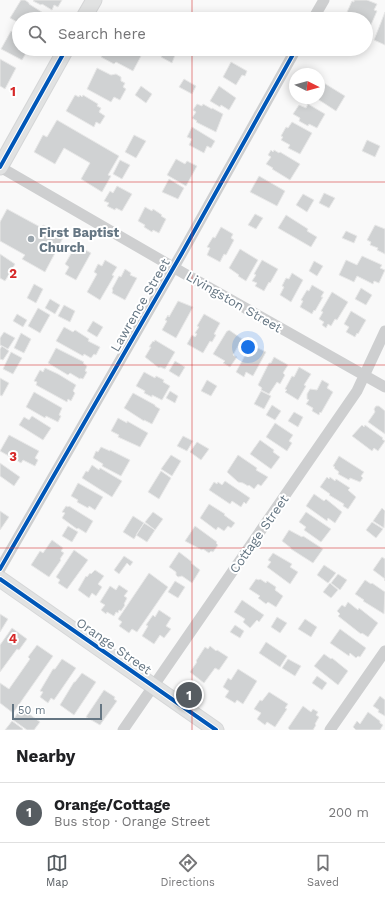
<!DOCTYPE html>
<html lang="en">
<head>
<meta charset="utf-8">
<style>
  :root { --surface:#fff; --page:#f2f2f2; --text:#202124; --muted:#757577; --line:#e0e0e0; --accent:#565c61 }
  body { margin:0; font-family:"Work Sans",sans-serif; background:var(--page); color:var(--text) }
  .compass { position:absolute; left:289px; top:68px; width:36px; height:36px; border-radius:50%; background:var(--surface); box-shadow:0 2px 10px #0003; rotate:95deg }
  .scale { position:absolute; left:12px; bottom:10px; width:90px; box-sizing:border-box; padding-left:4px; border:2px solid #657683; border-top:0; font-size:11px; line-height:14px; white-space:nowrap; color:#657683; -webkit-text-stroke:3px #fff; paint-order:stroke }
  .you { position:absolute; left:248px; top:347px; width:14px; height:14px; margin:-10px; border:3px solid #fff; border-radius:50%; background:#1a73e8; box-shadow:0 0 0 6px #1a73e833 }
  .badge { display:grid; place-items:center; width:26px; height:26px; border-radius:50%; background:var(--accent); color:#fff; font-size:13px; font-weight:700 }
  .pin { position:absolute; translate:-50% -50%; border:2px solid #fff; box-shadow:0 1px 4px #0006 }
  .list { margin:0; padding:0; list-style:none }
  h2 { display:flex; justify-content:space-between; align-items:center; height:52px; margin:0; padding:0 16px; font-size:17px }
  h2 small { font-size:13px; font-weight:400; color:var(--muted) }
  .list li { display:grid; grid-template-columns:26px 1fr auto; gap:12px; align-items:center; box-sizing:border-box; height:60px; padding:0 16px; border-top:1px solid var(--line) }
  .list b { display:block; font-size:15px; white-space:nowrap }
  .list p { margin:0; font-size:13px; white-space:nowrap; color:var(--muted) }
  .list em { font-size:13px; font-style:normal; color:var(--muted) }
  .icon { flex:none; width:22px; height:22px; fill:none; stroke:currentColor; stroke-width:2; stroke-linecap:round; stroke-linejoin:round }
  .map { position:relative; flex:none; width:385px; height:730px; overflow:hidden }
  .search { position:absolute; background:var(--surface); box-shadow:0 2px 10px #0003; left:12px; right:12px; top:12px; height:44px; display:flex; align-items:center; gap:10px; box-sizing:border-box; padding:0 14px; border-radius:22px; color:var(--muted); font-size:15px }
  .sheet { height:112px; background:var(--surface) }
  nav { display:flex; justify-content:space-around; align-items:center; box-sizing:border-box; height:56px; border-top:1px solid var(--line); background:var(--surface); font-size:11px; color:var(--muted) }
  nav a { display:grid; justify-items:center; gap:2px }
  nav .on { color:var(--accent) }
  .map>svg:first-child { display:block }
  .building { fill:#d0d2d3; stroke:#e8e8e8 }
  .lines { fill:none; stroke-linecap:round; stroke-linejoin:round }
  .secondary-casing { stroke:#d5d6d7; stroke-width:17 }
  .street { stroke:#cecfd0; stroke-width:11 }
  .secondary { stroke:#e1e2e2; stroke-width:15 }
  .cycleway-casing { stroke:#fff; stroke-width:6 }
  .cycleway { stroke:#0057b8; stroke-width:4 }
  .grid { fill:none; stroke:#d62828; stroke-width:1; stroke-opacity:0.55 }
  .poi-dot { fill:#99a4ac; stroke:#fff; stroke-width:1.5 }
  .labels { text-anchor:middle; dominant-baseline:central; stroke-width:4; stroke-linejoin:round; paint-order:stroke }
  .poi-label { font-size:13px; font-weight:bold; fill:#657683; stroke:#fff; text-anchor:start }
  .street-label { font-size:13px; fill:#657683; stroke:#fff }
  .grid-label { font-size:13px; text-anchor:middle; font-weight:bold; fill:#d62828; stroke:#fff; stroke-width:4; stroke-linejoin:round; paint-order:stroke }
</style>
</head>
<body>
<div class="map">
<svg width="385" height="730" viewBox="0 0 385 730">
  <rect width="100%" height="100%" fill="#f9f9f9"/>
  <path class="building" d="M 21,0 L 25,0 L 29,3 L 29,4 L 48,16 L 47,19 L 19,19 L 19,23 L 10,18 Z
    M 34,0 L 62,0 L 58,7 L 54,5 L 52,10 L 42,4 L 41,5 L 33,1 Z
    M 354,0 L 367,0 L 377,4 L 374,10 L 377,11 L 370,27 L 366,26 L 366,27 L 366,19 L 344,19 L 352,1 L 354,2 Z
    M 385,12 L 385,45 L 374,40 Z
    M 11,31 L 19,36 L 19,49 L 32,49 L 29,54 L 26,53 L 22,60 L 1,49 Z
    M 106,49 L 128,49 L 141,56 L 133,71 L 116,62 L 114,64 L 101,57 Z
    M 165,50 L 175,55 L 172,63 L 161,57 Z
    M 0,59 L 16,68 L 5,89 L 0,86 Z
    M 231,62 L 247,71 L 245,76 L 242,75 L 236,85 L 223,77 Z
    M 97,68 L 111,75 L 116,74 L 121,77 L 121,81 L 125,83 L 123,87 L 126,89 L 120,100 L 114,97 L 111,102 L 87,89 Z
    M 184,79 L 196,86 L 192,94 L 179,87 Z
    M 319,80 L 345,96 L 336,111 L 316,98 L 319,98 Z
    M 141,86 L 152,94 L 146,103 L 135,95 Z
    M 219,86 L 236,98 L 229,110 L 221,105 L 220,107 L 210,101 Z
    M 75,95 L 79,97 L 80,95 L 82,97 L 83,95 L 98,104 L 97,106 L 101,108 L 99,112 L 105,116 L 100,124 L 96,122 L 94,127 L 66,111 Z
    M 197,104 L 202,106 L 203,104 L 212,109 L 212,108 L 223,114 L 216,132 L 196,122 L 197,121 L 192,118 L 196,112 L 193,110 Z
    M 308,104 L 325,114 L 317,128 L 309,124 L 308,126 L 299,121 L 300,118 L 293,114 L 299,105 L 306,108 Z
    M 57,120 L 119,156 L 108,175 L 111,176 L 102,192 L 81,179 L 90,163 L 64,148 L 55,164 L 34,152 L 43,135 L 47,137 Z
    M 292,122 L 312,133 L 300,154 L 288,148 L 290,145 L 281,140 L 283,137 L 281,136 L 286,127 L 288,128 Z
    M 192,127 L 215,141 L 211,148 L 207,146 L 204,153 L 189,145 L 192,139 L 187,137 Z
    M 134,135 L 146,141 L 136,158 L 125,152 Z
    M 367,140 L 380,146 L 375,157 L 362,151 Z
    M 271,150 L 273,152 L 274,150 L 279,153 L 280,152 L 300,164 L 290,180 L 272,169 L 273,168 L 266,164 L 271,157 L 268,155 Z
    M 176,159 L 185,164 L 187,161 L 197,166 L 186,186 L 167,175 Z
    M 120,160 L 130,165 L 122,179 L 113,174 Z
    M 259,176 L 285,191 L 277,206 L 250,192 Z
    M 169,179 L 184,188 L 178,199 L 162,192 Z
    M 117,186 L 132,194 L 122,211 L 116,208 L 115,210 L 107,206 L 109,203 L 104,201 L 110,191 L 113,193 Z
    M 324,193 L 335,198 L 329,208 L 319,203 Z
    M 303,194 L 314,200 L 307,212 L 296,205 Z
    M 145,207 L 152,211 L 153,209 L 162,215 L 161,216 L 166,219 L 159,233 L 153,230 L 152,232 L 144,227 L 145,225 L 138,221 Z
    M 7,209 L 42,228 L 43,225 L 64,236 L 45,272 L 22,259 L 25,255 L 0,241 L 0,222 Z
    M 255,214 L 263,218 L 256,229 L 248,225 Z
    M 286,215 L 308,229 L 307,231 L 317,237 L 311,247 L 278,228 Z
    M 375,225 L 385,229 L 385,254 L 377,250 L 378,248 L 370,245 L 371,242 L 367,240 Z
    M 221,227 L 233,234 L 231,238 L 234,240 L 226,255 L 224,254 L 220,262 L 207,255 L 210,248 L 207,247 L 213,237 L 215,238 Z
    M 346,231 L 357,236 L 354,243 L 342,238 Z
    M 80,247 L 91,253 L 76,280 L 65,274 L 69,267 L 65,264 L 72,252 L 76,254 Z
    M 240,249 L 258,260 L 246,281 L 238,276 L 239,275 L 229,268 Z
    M 0,254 L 15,264 L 5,281 L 0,278 Z
    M 362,256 L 382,265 L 380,268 L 385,270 L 379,283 L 374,281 L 373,284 L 357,276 L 354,282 L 339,275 L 346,260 L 357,265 Z
    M 105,260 L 117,267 L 112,275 L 114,276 L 100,300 L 87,292 L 97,274 L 94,272 L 98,264 L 102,266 Z
    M 262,260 L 278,269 L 270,283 L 269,282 L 264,291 L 255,286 L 257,283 L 252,281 L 256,275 L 254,274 Z
    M 314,261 L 323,266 L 317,276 L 309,271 Z
    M 125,269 L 131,273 L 130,275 L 137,278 L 125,300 L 112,293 L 113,290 L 112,289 L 119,276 L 121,277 Z
    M 292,273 L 303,280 L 291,302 L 280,295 L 284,287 L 282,286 L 286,278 L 289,279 Z
    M 34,284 L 43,289 L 36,303 L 27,298 Z
    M 312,285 L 324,292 L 321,297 L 323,297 L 315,311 L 314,310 L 312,314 L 300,307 L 303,301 L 301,300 L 307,290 L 309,291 Z
    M 361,288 L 372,295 L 366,305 L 355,299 Z
    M 332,292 L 348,302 L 337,320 L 335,319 L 331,326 L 328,324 L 326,328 L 322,325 L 324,322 L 319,319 L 323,312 L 321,311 Z
    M 50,299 L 60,305 L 55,314 L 45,308 Z
    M 178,301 L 193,307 L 176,338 L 162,330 L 167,321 L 165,320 L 168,315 L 169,317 Z
    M 64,305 L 75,311 L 70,322 L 58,316 Z
    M 38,308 L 50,315 L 40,333 L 28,326 Z
    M 351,311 L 366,320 L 358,334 L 357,333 L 355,337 L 346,332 L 349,327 L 344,324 Z
    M 17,314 L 27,320 L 23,327 L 13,321 Z
    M 204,314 L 220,323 L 214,334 L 216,335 L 212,342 L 210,341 L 203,353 L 187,344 L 192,335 L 195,337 L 197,334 L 195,333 L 199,327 L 197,326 Z
    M 93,321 L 103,327 L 97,337 L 87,331 Z
    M 64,327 L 73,332 L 75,330 L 89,339 L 88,341 L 100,347 L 96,355 L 94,354 L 91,358 L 84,354 L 83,356 L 56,341 Z
    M 229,330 L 242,339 L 233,355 L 237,357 L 230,367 L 223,363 L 225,361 L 213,354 L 227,331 L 228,331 Z
    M 4,332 L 15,338 L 8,349 L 0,345 L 0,338 Z
    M 21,333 L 31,339 L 24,353 L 14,348 Z
    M 155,340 L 175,352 L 165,369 L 160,367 L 159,368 L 145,357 L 151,347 L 149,347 L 153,341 L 154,342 Z
    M 2,346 L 9,351 L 3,360 L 0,359 L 0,349 Z
    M 254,346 L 266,352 L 253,376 L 246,372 L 244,377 L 236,372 L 248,350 L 251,351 Z
    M 56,348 L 84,362 L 83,363 L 87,366 L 85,371 L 87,372 L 83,379 L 80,378 L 80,379 L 70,373 L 68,375 L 48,363 Z
    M 11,352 L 22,358 L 13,374 L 3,369 Z
    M 274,357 L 288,365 L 283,373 L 285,375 L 280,384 L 277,382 L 269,394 L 261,390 L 262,388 L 258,385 L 269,363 L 271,363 Z
    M 175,361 L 185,367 L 179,377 L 169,371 Z
    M 299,367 L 311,374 L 304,385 L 306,386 L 298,400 L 285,392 L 287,390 L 285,389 L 292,376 L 294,377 Z
    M 45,368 L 58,374 L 76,385 L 73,391 L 75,393 L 71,401 L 68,399 L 67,402 L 36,385 L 37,382 L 34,381 L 40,370 L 43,372 Z
    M 144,372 L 155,378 L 156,376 L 164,380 L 163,382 L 170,386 L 162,400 L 152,395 L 152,397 L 144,393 L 145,391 L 136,386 Z
    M 0,378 L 9,383 L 2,396 L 0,395 Z
    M 207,380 L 217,386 L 211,396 L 201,391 Z
    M 322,380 L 329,384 L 327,388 L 333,392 L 321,413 L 320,412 L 319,415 L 312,411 L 313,408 L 306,404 L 309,400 L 307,399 L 307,394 L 310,389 L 317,390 Z
    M 170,391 L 178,396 L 175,403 L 166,398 Z
    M 261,391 L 271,396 L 264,409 L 254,404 Z
    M 34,392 L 62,408 L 59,415 L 61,416 L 58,422 L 46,416 L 45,418 L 26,407 Z
    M 133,393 L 155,405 L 155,406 L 160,409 L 152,424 L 144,420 L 144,421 L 124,408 Z
    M 272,405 L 281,411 L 275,420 L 266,415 Z
    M 376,406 L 379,406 L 385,411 L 385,434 L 368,422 L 375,412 L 374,409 Z
    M 294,412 L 303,417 L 298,427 L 288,421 Z
    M 32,416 L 51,428 L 43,440 L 19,425 L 24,417 L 29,420 Z
    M 118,418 L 127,423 L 127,421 L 148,433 L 140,447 L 118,437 L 119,435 L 111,431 Z
    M 275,423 L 293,435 L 289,441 L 292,443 L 287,451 L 266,437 Z
    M 362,425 L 364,427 L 365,425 L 383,438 L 382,439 L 385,441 L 378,451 L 374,448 L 372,451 L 352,436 Z
    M 9,435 L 39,451 L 35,458 L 38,460 L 35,466 L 23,460 L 21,463 L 0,451 Z
    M 183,436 L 193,441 L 187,451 L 177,446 Z
    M 260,440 L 274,450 L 273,452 L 280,457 L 271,469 L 250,454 Z
    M 197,442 L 209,449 L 201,460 L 190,452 Z
    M 101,447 L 110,451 L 110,450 L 130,460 L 121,476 L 102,466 L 103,464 L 93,458 L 96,451 L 98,452 Z
    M 171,455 L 181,461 L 172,476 L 161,469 Z
    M 238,455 L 257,468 L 256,470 L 268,477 L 261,486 L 258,484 L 254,489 L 249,485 L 248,486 L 243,483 L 238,482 L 227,472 Z
    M 339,456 L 364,472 L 361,476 L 363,478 L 360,482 L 350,478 L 349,480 L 338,474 L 339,472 L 334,468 L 335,467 L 333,466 Z
    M 0,463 L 20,477 L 14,486 L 0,476 Z
    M 92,465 L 99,470 L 100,468 L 122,481 L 112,497 L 82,478 L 86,471 L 88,472 Z
    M 161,471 L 171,478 L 159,499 L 148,492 Z
    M 327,477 L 329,479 L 330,477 L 335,481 L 336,479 L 350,488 L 348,490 L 356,497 L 348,509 L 343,506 L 344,504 L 329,495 L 330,494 L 320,487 Z
    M 225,481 L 250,498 L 246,504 L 244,502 L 241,507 L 232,501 L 230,504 L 209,490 L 214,482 L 217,484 L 218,482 L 222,485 Z
    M 78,483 L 103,497 L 95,510 L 89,506 L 88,508 L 77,502 L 78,500 L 71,496 Z
    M 314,494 L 324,501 L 326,499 L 342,512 L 335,523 L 328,518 L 327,521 L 306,506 Z
    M 209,504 L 225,514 L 224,515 L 235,523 L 231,528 L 228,526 L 224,531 L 218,527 L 216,530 L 200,518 Z
    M 66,506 L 68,507 L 69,506 L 93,521 L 86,533 L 78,528 L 77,529 L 62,518 L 65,513 L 62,512 Z
    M 382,508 L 385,511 L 384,528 L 373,521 Z
    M 0,511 L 9,517 L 0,530 Z
    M 153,512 L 163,519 L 155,530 L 145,522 Z
    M 306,512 L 331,529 L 321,542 L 304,530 L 306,527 L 299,522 Z
    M 133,516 L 144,523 L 134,539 L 123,532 Z
    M 372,522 L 383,529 L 376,538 L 366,530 Z
    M 144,523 L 155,530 L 147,542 L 136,535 Z
    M 68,526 L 78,532 L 72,542 L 62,536 Z
    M 195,526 L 217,542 L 216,543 L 218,545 L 213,552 L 211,551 L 209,553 L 203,549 L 202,550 L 185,541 Z
    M 289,530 L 302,537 L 303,536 L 323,549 L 313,563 L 291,549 L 291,548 L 282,541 Z
    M 52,540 L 63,548 L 61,551 L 64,553 L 60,559 L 61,560 L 49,577 L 31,565 L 40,551 L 43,553 Z
    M 74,550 L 88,560 L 67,589 L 58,583 L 60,580 L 56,577 Z
    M 179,552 L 192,562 L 191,563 L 200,570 L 192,583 L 182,576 L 178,577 L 176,575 L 176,572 L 169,567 Z
    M 273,553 L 292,564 L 290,567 L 298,572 L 290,584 L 267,567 L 271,562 L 268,560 Z
    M 124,556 L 133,562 L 130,566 L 127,563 L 119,574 L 114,570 Z
    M 382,557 L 385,559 L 385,581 L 384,580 L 385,579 L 373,570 Z
    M 324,565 L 336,573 L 328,583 L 317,575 Z
    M 95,570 L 104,576 L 98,584 L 102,587 L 96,596 L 92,593 L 89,598 L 78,590 L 86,576 L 87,577 L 90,573 L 91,574 Z
    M 149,573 L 168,587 L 137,632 L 132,629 L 129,633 L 119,626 L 122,622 L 118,619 Z
    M 338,574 L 347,580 L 340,590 L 331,583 Z
    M 256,579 L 259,580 L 260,579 L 266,583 L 267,581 L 276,587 L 275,590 L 283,596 L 276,607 L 268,602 L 266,604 L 258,598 L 260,596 L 249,589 Z
    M 365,580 L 371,584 L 372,583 L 385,592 L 384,614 L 363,601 L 364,600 L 355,594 Z
    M 175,581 L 185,587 L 178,598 L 168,592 Z
    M 330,583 L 338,590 L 331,598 L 323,592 Z
    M 119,585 L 128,591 L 124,596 L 127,598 L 124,604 L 125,605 L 121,611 L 119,610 L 118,613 L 116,612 L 114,616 L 107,612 L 106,614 L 101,610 L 105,605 L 100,602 L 110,586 L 116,590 Z
    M 242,600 L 264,615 L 259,622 L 257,620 L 250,628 L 243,622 L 245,619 L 234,612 Z
    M 348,602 L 358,610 L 359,608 L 378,623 L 368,637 L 362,633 L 361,634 L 338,616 L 340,614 L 337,611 L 342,605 L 345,607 Z
    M 159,610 L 171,618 L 166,626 L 171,629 L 164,638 L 160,635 L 154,644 L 142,636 L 148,626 L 146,625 L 153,615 L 155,617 Z
    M 0,614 L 8,619 L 0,632 Z
    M 277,617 L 287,623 L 280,633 L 271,627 Z
    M 305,619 L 317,627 L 311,637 L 298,629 Z
    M 235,625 L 244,631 L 240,638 L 230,632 Z
    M 12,628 L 27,639 L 19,650 L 17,649 L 0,672 L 0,645 Z
    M 340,629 L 366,648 L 360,657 L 358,656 L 356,658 L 350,653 L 349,656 L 330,643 Z
    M 266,642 L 287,656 L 280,667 L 259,653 Z
    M 37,645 L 53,656 L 13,713 L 0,703 L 0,683 L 9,689 L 30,659 L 28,657 Z
    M 210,646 L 216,651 L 217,650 L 228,657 L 219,670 L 215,668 L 204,683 L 190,672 L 197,662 L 196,661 L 205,647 L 208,649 Z
    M 324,654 L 331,659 L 332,658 L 348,671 L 338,685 L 314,666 Z
    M 62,659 L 76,668 L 54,700 L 51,698 L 48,703 L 40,697 L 43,692 L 40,691 L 53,669 L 55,669 Z
    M 288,659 L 301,666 L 295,676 L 282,668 Z
    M 238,669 L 257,681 L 243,704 L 237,700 L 235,703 L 225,697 L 229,691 L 223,687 L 228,678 L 231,680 Z
    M 82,673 L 96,682 L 74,715 L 60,705 L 74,682 L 75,682 Z
    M 317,676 L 327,683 L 322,690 L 312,683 Z
    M 104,690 L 115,697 L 114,699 L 117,701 L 100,725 L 86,717 Z
    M 269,692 L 288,704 L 285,708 L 287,709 L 275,727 L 267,722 L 265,725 L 257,719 L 261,713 L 254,709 L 260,700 L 262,701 Z
    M 380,696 L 385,700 L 385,716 L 378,712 L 379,710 L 373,706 Z
    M 303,706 L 311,712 L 313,709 L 318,712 L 316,715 L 319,717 L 315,724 L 316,725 L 313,730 L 290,730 L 288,728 Z
    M 21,708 L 40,722 L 34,730 L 27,730 L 13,720 Z
    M 368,712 L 380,721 L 380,723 L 383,725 L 380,730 L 356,730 L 353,727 L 357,721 L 360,724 Z
    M 12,721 L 23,729 L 22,730 L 5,730 Z"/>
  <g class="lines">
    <g class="secondary-casing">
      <path id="secondary" d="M 83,19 L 94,0
        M 0,167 L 66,49
        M 0,579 L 216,730"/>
    </g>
    <path class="street" d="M 313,19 L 324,0
      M 0,167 L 185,274 L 385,387
      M 0,569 L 182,253 L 296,49
      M 123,730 L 357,391 L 385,331
      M 330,730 L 385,651"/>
    <use href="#secondary" class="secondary"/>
    <g class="cycleway-casing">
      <path id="cycleway" d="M 0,167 L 66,49
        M 0,569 L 182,253 L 296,49
        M 0,579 L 216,730"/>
    </g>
    <use href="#cycleway" class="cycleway"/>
  </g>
  <path class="grid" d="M 192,0 L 192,19M 192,49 L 192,730M 0,182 L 385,182M 0,365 L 385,365M 0,548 L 385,548"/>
  <circle class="poi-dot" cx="31" cy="239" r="4"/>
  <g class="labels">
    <g class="poi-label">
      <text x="39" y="232">First Baptist<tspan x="39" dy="15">Church</tspan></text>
    </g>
    <g class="street-label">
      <text transform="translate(234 302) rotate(30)">Livingston Street</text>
      <text transform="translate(140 305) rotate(-60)">Lawrence Street</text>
      <text transform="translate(259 534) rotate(-55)">Cottage Street</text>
      <text transform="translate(114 646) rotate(35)">Orange Street</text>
    </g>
  </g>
  <g class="grid-label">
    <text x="13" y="96">1</text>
    <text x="13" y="278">2</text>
    <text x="13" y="461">3</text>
    <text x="13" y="643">4</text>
  </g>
</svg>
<svg class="compass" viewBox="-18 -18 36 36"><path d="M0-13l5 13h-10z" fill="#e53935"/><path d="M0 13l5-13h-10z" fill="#757577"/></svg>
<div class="scale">50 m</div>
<div class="you"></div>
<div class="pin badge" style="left:189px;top:695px">1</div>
<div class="search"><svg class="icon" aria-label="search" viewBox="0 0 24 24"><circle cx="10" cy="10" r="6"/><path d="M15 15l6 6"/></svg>Search here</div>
</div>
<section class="sheet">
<h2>Nearby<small></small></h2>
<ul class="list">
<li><span class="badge">1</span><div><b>Orange/Cottage</b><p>Bus stop · Orange Street</p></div><em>200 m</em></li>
</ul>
</section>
<nav>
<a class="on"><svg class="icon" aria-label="map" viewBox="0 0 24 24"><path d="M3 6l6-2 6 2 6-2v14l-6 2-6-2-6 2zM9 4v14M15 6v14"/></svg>Map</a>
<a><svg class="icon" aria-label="directions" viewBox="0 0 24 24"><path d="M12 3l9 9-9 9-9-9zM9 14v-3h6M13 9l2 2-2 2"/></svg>Directions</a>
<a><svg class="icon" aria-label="saved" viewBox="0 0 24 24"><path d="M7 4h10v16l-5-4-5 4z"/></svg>Saved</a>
</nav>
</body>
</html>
